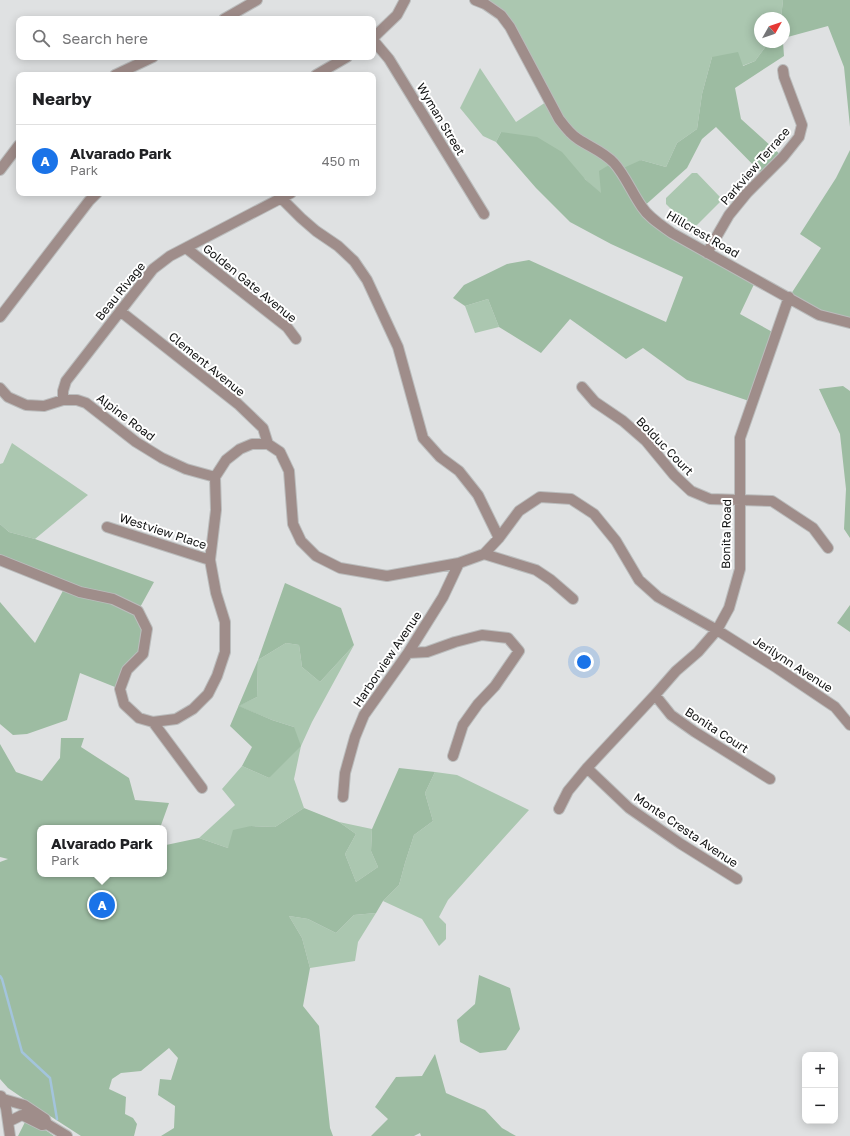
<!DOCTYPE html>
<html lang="en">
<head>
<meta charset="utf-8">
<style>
  :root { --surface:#fff; --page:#f6f6f6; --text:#202124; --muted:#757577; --line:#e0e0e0; --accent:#1a73e8 }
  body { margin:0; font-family:"Golos Text",sans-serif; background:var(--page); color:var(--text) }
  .controls { position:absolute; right:12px; bottom:12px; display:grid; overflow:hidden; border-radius:8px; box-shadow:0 2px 10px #0003 }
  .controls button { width:36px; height:36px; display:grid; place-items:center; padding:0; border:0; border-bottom:1px solid var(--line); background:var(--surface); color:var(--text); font:20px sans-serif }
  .compass { position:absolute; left:754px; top:12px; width:36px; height:36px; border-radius:50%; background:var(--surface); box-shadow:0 2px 10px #0003; rotate:50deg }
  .you { position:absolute; left:584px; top:662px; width:14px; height:14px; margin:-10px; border:3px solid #fff; border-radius:50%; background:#1a73e8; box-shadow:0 0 0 6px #1a73e833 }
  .badge { display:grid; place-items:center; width:26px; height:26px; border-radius:50%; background:var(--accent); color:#fff; font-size:13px; font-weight:700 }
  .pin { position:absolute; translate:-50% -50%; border:2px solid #fff; box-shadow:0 1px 4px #0006 }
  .popup { position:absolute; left:37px; top:825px; width:130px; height:52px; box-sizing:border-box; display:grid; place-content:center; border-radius:8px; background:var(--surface); filter:drop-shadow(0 1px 3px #0005); font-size:13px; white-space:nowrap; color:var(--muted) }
  .popup b { font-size:15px; color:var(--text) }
  .popup::after { content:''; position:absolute; left:50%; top:100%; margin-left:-8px; border:8px solid transparent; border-top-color:var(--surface) }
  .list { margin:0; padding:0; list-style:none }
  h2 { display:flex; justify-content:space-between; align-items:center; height:52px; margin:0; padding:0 16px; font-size:17px }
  h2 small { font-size:13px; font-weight:400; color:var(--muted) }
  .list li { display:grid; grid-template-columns:26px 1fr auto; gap:12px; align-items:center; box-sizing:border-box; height:72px; padding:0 16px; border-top:1px solid var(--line) }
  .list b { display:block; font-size:15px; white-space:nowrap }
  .list p { margin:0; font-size:13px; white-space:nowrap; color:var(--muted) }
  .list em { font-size:13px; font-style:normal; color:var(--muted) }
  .icon { flex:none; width:22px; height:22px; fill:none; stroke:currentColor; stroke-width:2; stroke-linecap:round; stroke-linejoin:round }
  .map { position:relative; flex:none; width:850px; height:1136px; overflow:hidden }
  .search { position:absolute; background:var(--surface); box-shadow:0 2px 10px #0003; left:16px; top:16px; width:360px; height:44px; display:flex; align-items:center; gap:10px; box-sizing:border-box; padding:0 14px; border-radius:8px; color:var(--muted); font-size:15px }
  .panel { position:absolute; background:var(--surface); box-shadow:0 2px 10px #0003; left:16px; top:72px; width:360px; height:124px; border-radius:8px }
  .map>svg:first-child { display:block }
  .green { fill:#abc7b0 }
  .forest { fill:#9dbca2 }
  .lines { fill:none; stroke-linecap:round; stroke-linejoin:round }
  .stream { stroke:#a3c4dc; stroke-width:2.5 }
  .minor-casing { stroke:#babcbc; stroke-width:12 }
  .minor { stroke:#9f8d8a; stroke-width:10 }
  .labels { text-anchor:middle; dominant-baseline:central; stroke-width:4; stroke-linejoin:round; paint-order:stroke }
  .street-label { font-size:12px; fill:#101111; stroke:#fff }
</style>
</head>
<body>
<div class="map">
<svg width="850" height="1136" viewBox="0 0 850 1136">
  <rect width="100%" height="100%" fill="#dfe1e2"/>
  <path class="green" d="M 475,0 L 783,0 L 781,18 L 760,18 L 760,42 L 769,42 L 755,61 L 742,66 L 712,57 L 702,94 L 697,129 L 677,143 L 666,167 L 641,160 L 601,194 L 585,179 L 501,132 L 496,142 L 483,136 L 460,108 L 480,68 L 516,122 L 549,100 L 510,27 Z
    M 692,173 L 697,173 L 720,197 L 720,202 L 694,228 L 689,227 L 666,204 L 666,198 Z
    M 488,299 L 499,327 L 475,333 L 465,306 Z
    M 12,443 L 88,495 L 35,539 L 9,532 L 0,524 L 0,464 L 3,463 Z
    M 286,643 L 299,645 L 302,667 L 320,682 L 354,645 L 312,722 L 301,746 L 294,779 L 304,808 L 275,827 L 251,826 L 228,848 L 199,838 L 235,805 L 222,789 L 242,766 L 269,778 L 294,727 L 272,720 L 238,706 L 257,697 L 258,660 Z
    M 435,772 L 457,775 L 529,810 L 448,900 L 439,917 L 446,924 L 446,939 L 439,946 L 422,919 L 383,901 L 399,885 L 405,863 L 414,835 L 433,821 L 425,793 Z
    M 339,822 L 372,829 L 371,851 L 378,867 L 356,882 L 345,854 L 356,834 Z
    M 376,913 L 358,942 L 355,961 L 310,968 L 302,938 L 289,916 L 308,919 L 336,933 L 354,915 Z"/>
  <path class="forest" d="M 783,0 L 850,0 L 850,127 L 844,67 L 828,26 L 784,38 L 784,18 L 781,18 Z
    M 769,42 L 783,42 L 784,56 L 735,88 L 741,119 L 783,157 L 764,176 L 716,127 L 702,139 L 687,168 L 642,208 L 656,222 L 756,280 L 740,314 L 776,334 L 752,402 L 687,380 L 643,348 L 626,359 L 570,319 L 541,353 L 499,327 L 488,299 L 465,306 L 453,298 L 464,285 L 507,264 L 529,260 L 666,322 L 683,277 L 611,244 L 570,222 L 536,188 L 496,142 L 501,132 L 537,137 L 562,152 L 585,179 L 601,193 L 599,171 L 614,162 L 619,170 L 641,160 L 666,167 L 677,143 L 697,129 L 702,94 L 712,57 L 738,52 L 743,66 L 755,61 Z
    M 850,150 L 850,323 L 789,297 L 821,248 L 800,234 L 836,178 Z
    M 843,386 L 850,391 L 850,538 L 844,529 L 846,489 L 840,434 L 819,389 Z
    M 0,524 L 9,532 L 35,539 L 154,582 L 138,611 L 147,629 L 143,654 L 120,689 L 80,673 L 67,720 L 27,734 L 13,735 L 0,724 L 0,602 L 35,643 L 65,587 L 0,560 Z
    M 285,583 L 341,608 L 354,645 L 320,682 L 302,667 L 299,645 L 286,643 L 258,660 L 257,697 L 239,706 L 272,720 L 294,727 L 301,746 L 269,778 L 242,766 L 252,747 L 230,726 L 258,660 Z
    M 850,605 L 850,632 L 837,623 Z
    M 61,738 L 84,738 L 81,747 L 129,778 L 135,800 L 169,803 L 160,828 L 40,828 L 40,874 L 164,874 L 164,841 L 166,845 L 199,838 L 228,848 L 233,830 L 251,826 L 275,827 L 304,808 L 339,822 L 356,834 L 345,854 L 356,882 L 378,867 L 371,851 L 372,829 L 399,768 L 435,772 L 425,793 L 433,821 L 414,835 L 405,863 L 399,885 L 383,901 L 376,913 L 354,915 L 336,933 L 308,919 L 289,916 L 302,938 L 310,968 L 303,1006 L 319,1026 L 330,1128 L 333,1136 L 161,1136 L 174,1128 L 175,1106 L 158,1095 L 160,1079 L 171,1080 L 178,1058 L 169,1048 L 141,1071 L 121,1073 L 112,1079 L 109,1089 L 126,1097 L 125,1114 L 133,1118 L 137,1124 L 134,1136 L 81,1136 L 30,1103 L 8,1088 L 0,1079 L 0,862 L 8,859 L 0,857 L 0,744 L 16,772 L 42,781 L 60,758 Z
    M 479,975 L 510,988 L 520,1029 L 506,1050 L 480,1053 L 460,1042 L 457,1020 L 475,1004 Z
    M 435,1054 L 446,1093 L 485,1110 L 502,1128 L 516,1136 L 421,1136 L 420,1133 L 414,1136 L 371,1136 L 388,1119 L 375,1107 L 396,1077 L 422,1076 Z
    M 25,1122 L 41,1127 L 54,1136 L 18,1136 Z"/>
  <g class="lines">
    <path class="stream" d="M 0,976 L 2,979 L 22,1052 L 50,1078 L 57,1119"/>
    <g class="minor-casing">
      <path id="minor" d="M 475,0 L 485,4 L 501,15 L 510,27 L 559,119 C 565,127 570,134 578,139 C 590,147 604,152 614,163 C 625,175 632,193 642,207 C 649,218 661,225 672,233 L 819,315 L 850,323
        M 224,19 L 257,0
        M 373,38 L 397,15 L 405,0
        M 373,40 L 389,59 L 484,214
        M 115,75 L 153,57
        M 316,75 L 347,57
        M 0,170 L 19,145
        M 281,198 L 301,218 L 316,231 L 338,246 L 354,261 L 367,280 L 398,347 L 423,438 L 440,457 L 459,471 L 478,495 L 499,538
        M 186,248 L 287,327 L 296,339
        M 707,253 L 729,215 L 747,193 L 783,157 L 799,137 L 802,125 L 784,77 L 783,70
        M 120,311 L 238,404 L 263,428 L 268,444
        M 0,317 L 89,201 L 97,193
        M 582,387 L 595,402 L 623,421 L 646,441 L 674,475 L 691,491 L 710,499 L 772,501 L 813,528 L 828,548
        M 0,388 L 8,397 L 26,405 L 44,406 L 63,400 L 77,400 L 86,403 L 136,442 L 162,458 L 186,469 L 215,477
        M 63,400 L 63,391 L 66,381 L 153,269 L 170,256 L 291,193
        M 107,527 L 210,560
        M 484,554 L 536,570 L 551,580 L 573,599
        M 0,560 L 80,592 L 113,599 L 138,611 L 147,629 L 143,654 L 127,670 L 120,689 L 124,704 L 139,718 L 153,722 L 176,719 L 193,709 L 208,694 L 217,676 L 225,652 L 225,622 L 216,593 L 210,560 L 216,510 L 215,477 L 226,460 L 240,449 L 252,444 L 268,444 L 280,452 L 289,471 L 293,524 L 301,541 L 316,556 L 340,568 L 387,576 L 459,563 L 484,554 L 499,538 L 519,511 L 540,497 L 571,499 L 594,514 L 616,541 L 639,580 L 658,597 L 717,630 L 777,668 L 835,707 L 850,725
        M 408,653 L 427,652 L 455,642 L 482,635 L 508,638 L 519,651 L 495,686 L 478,704 L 463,725 L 453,756
        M 655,695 L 671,715 L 695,732 L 770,779
        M 153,722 L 202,788
        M 587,768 L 629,808 L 681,844 L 737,879
        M 343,797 L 345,773 L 355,737 L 364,715 L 408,653 L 443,597 L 459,563
        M 559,809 L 568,791 L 587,768 L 655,695 L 676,671 L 698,652 L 717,630 L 729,608 L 740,569 L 740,438 L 789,297
        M 1,1096 L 6,1108 L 10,1136
        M 3,1099 L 24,1105 L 45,1119 L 47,1124 L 67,1136
        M 8,1122 L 22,1115 L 42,1125 L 47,1124"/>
    </g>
    <use href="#minor" class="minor"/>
  </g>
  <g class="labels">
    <g class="street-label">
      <text transform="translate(441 119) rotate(59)">Wyman Street</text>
      <text transform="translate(755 166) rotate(-49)">Parkview Terrace</text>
      <text transform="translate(703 234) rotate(30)">Hillcrest Road</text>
      <text transform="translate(250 283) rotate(39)">Golden Gate Avenue</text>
      <text transform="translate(120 291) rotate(-51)">Beau Rivage</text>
      <text transform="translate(207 364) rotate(39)">Clement Avenue</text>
      <text transform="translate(126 417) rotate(37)">Alpine Road</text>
      <text transform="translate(665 446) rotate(46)">Bolduc Court</text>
      <text transform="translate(163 531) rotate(18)">Westview Place</text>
      <text transform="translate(726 534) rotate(-89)">Bonita Road</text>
      <text transform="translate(387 659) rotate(-56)">Harborview Avenue</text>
      <text transform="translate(793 664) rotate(33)">Jerilynn Avenue</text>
      <text transform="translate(717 730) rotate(33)">Bonita Court</text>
      <text transform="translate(686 830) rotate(34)">Monte Cresta Avenue</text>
    </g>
  </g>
</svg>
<div class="controls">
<button>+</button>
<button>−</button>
</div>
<svg class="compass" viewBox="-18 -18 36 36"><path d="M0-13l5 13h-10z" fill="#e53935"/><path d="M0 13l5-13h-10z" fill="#757577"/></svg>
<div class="you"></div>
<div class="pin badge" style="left:102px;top:905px">A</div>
<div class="popup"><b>Alvarado Park</b>Park</div>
<div class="search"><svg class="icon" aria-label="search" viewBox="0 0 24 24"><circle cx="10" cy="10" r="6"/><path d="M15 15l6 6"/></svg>Search here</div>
<section class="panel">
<h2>Nearby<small></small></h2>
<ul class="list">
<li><span class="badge">A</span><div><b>Alvarado Park</b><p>Park</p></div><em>450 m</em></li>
</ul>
</section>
</div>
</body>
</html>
